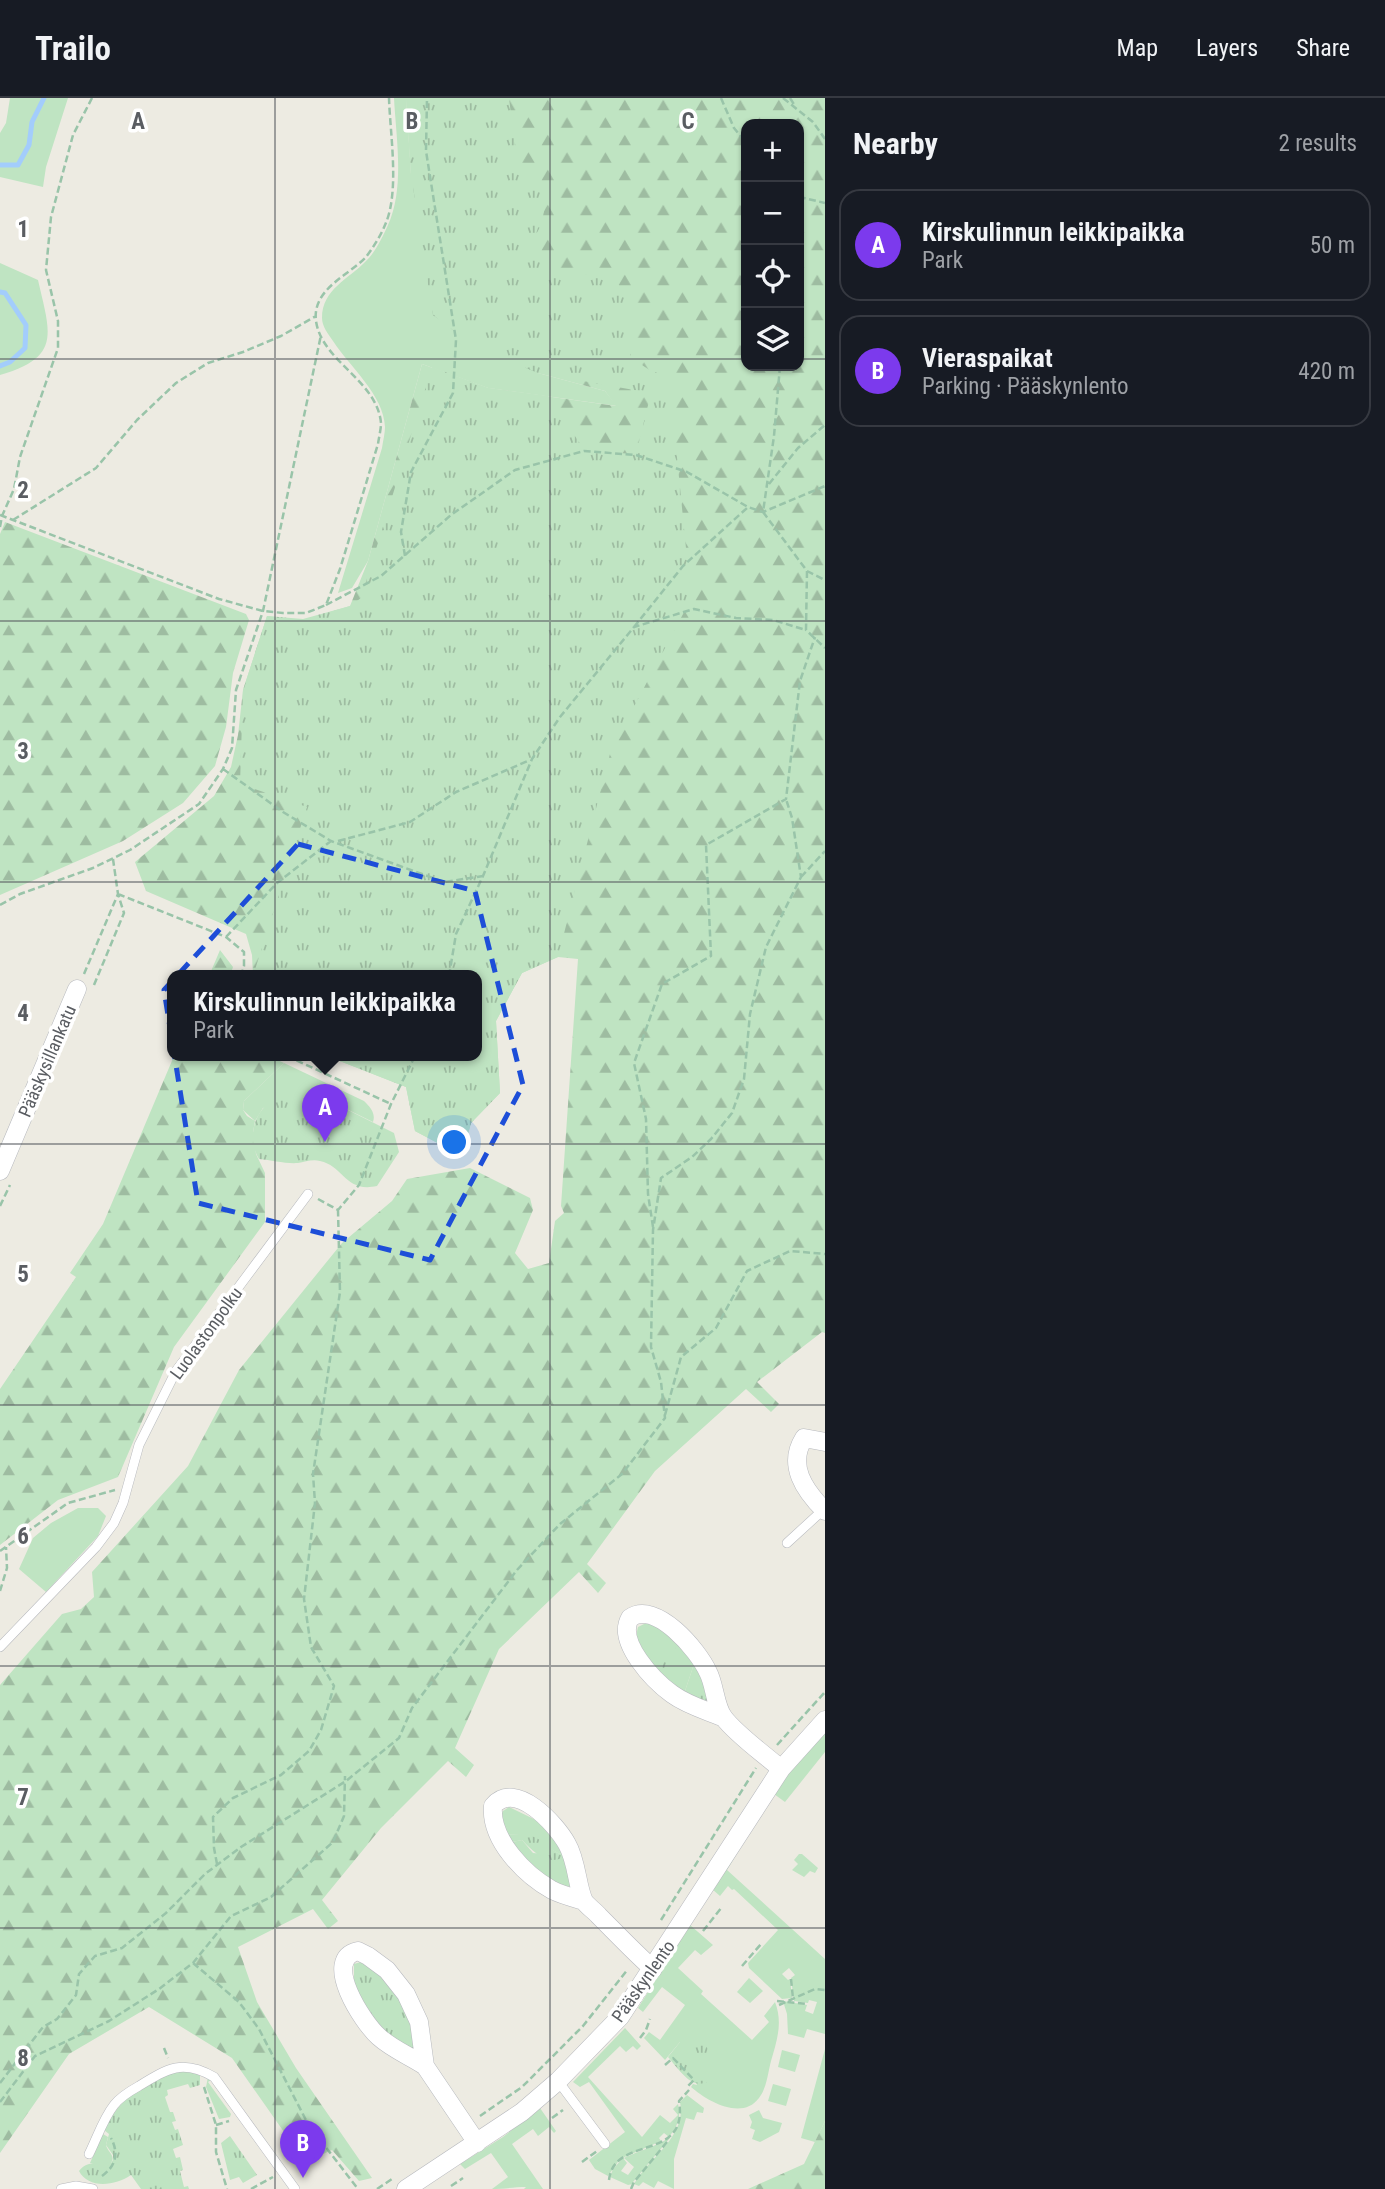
<!DOCTYPE html>
<html lang="en">
<head>
<meta charset="utf-8">
<style>
  :root { --surface:#171b24; --page:#242831; --text:#f1f3f6; --muted:#9ea1a6; --line:#363941; --accent:#7c3aed }
  body { margin:0; font-family:"Roboto Condensed",sans-serif; background:var(--page); color:var(--text) }
  .controls { position:absolute; right:21px; top:21px; display:grid; overflow:hidden; border-radius:14px; box-shadow:0 2px 5px #0004 }
  .controls button { width:63px; height:63px; display:grid; place-items:center; padding:0; border:0; border-bottom:2px solid var(--line); background:var(--surface); color:var(--text); font:35px sans-serif }
  .you { position:absolute; left:455px; top:1045px; width:24px; height:24px; margin:-18px; border:5px solid #fff; border-radius:50%; background:#1a73e8; box-shadow:0 0 0 10px #1a73e833 }
  .badge { display:grid; place-items:center; width:46px; height:46px; border-radius:50%; background:var(--accent); color:#fff; font-size:23px; font-weight:700 }
  .pin { position:absolute; translate:-50% -58px; filter:drop-shadow(0 2px 4px #0008) }
  .pin::after { content:''; position:absolute; top:37px; width:24px; height:21px; background:inherit; clip-path:polygon(0 0,100% 0,50% 100%) }
  .popup { position:absolute; left:167px; top:872px; width:315px; height:91px; box-sizing:border-box; display:grid; place-content:center; border-radius:14px; background:var(--surface); filter:drop-shadow(0 2px 5px #0005); font-size:23px; white-space:nowrap; color:var(--muted) }
  .popup b { font-size:26px; color:var(--text) }
  .popup::after { content:''; position:absolute; left:50%; top:100%; margin-left:-14px; border:14px solid transparent; border-top-color:var(--surface) }
  .list { margin:0; padding:0; list-style:none }
  h2 { display:flex; justify-content:space-between; align-items:center; height:91px; margin:0; padding:0 28px; font-size:30px }
  h2 small { font-size:23px; font-weight:400; color:var(--muted) }
  .list li { display:grid; grid-template-columns:46px 1fr auto; gap:21px; align-items:center; box-sizing:border-box; height:112px; margin:0 14px 14px; padding:0 14px; border:2px solid var(--line); border-radius:21px }
  .list b { display:block; font-size:26px; white-space:nowrap }
  .list p { margin:0; font-size:23px; white-space:nowrap; color:var(--muted) }
  .list em { font-size:23px; font-style:normal; color:var(--muted) }
  .icon { flex:none; width:38px; height:38px; fill:none; stroke:currentColor; stroke-width:2; stroke-linecap:round; stroke-linejoin:round }
  .map { position:relative; flex:none; width:825px; height:2091px; overflow:hidden }
  header { display:flex; align-items:center; gap:42px; box-sizing:border-box; height:98px; padding:0 35px; background:var(--surface); border-bottom:2px solid var(--line) }
  header strong { font-size:33px }
  nav { display:flex; gap:38px; margin-inline-start:auto; font-size:24px }
  main { display:flex }
  aside { flex:1; background:var(--surface) }
  .map>svg:first-child { display:block }
  .grass { fill:#bfe4c2 }
  .forest { fill:url(#forest-firs); fill-rule:evenodd }
  .park { fill:url(#park-tufts) }
  .lines { fill:none; stroke-linecap:round; stroke-linejoin:round }
  .stream { stroke:#a3cdfc; stroke-width:5 }
  .service-casing { stroke:#b7b9be; stroke-width:10 }
  .minor-casing { stroke:#b7b9be; stroke-width:19 }
  .path { stroke:#99c4a9; stroke-width:2.5; stroke-dasharray:7 3.5; stroke-linecap:butt }
  .service { stroke:#fff; stroke-width:9 }
  .minor { stroke:#fff; stroke-width:18 }
  .marked { fill:none; stroke:#1d4ed8; stroke-width:5; stroke-dasharray:14 9; stroke-linejoin:round }
  .grid { fill:none; stroke:#5a5d62; stroke-width:2; stroke-opacity:0.55 }
  .labels { text-anchor:middle; dominant-baseline:central; stroke-width:7; stroke-linejoin:round; paint-order:stroke }
  .street-label { font-size:18px; fill:#5a5d62; stroke:#fff }
  .grid-label { font-size:23px; text-anchor:middle; font-weight:bold; fill:#5a5d62; stroke:#fff; stroke-width:7; stroke-linejoin:round; paint-order:stroke }
</style>
</head>
<body>
<header>
<strong>Trailo</strong>
<nav><a>Map</a><a>Layers</a><a>Share</a></nav>
</header>
<main>
<div class="map">
<svg width="825" height="2091" viewBox="0 0 825 2091">
  <defs>
    <pattern id="forest-firs" width="22" height="20" patternUnits="userSpaceOnUse" patternTransform="scale(1.75)"><rect width="22" height="20" fill="#bfe4c2"/><path d="M5 1l3.5 6h-7zM16 11l3.5 6h-7z" fill="#9ebca1"/></pattern>
    <pattern id="park-tufts" width="24" height="20" patternUnits="userSpaceOnUse" patternTransform="scale(1.75)"><rect width="24" height="20" fill="#bfe4c2"/><path d="M3 7l-1-3M5 7V3M7 7l1-3M15 17l-1-3M17 17v-4M19 17l1-3" fill="none" stroke="#9ebca1"/></pattern>
  </defs>
  <rect width="100%" height="100%" fill="#edebe2"/>
  <path class="grass" d="M 10,0 L 68,0 L 46,69 L 43,89 L 0,79 L 0,35 L 6,25 Z
    M 394,0 L 406,0 L 411,76 L 538,275 L 605,293 L 617,308 L 488,290 L 422,266 L 368,463 L 352,490 L 338,495 L 382,350 C 383,343 385,335 385,329 C 384,297 349,268 333,243 C 328,236 322,228 322,220 C 322,191 349,181 366,163 C 375,155 383,138 388,127 C 405,89 396,40 394,0 Z
    M 0,165 L 38,182 C 50,235 62,259 0,277 Z
    M 284,965 L 364,1003 C 370,1009 376,1015 373,1024 L 318,997 L 263,1010 L 255,1023 L 243,1012 L 244,1003 Z
    M 78,1410 L 98,1410 L 106,1418 L 98,1438 L 46,1494 L 19,1471 L 33,1440 L 51,1425 Z
    M 648,1524 L 662,1530 L 695,1563 L 684,1596 C 668,1582 630,1553 638,1529 Z
    M 825,1635 L 825,1654 L 785,1704 L 774,1696 L 781,1684 Z
    M 509,1709 L 538,1723 L 564,1754 L 560,1756 C 539,1746 534,1735 507,1737 L 501,1718 L 503,1713 Z
    M 754,1727 L 727,1772 L 825,1861 L 825,1936 L 807,1931 L 804,1940 L 788,1936 L 787,1916 L 783,1903 L 807,1907 L 805,1913 L 813,1916 L 817,1904 L 809,1902 L 808,1905 L 794,1903 L 791,1880 L 795,1877 L 789,1870 L 782,1876 L 788,1882 L 790,1881 L 792,1900 L 782,1901 L 749,1870 L 748,1865 L 778,1832 L 734,1791 L 732,1792 L 728,1788 L 720,1798 L 712,1791 Z
    M 522,1742 L 533,1755 L 566,1758 L 572,1788 C 550,1793 523,1760 512,1744 Z
    M 799,1756 L 802,1756 L 818,1770 L 815,1775 L 810,1773 L 804,1779 L 792,1772 L 798,1766 L 794,1762 Z
    M 690,1827 L 713,1847 L 701,1857 L 695,1852 L 678,1870 L 703,1893 L 701,1896 L 752,1942 L 769,1924 L 764,1918 L 775,1904 C 783,1925 777,1942 771,1963 C 768,1974 767,1990 759,2000 C 742,2023 707,2003 691,1989 L 693,1986 L 697,1987 L 680,1944 L 665,1962 L 644,1940 L 649,1934 L 660,1942 L 685,1907 L 662,1889 L 643,1914 L 638,1910 Z
    M 749,1880 L 763,1893 L 750,1905 L 737,1894 Z
    M 625,1930 L 641,1948 L 637,1952 L 633,1948 L 626,1954 L 620,1948 L 588,1979 L 642,2039 L 660,2017 L 670,2025 L 678,2017 L 673,2011 L 678,2006 C 681,2019 678,2028 669,2039 L 664,2035 L 659,2040 L 661,2043 L 620,2061 L 608,2078 L 595,2071 L 589,2062 L 625,2034 L 589,1984 L 580,1989 L 573,1984 Z
    M 825,1951 L 825,2023 L 815,2044 L 801,2040 Z
    M 782,1952 L 800,1957 L 795,1974 L 778,1969 Z
    M 208,1979 L 211,1982 L 208,1984 L 231,2016 L 230,2019 L 219,2021 L 206,1989 Z
    M 773,1986 L 791,1991 L 786,2008 L 768,2003 Z
    M 687,1997 L 704,2010 L 703,2015 L 697,2014 L 694,2022 L 686,2020 L 674,2061 L 674,2091 L 658,2083 L 654,2090 L 643,2084 L 639,2088 L 634,2086 C 649,2059 687,2039 680,2004 Z
    M 540,2010 L 556,2033 L 554,2035 L 549,2029 L 538,2038 L 533,2031 L 512,2046 L 543,2091 L 524,2091 L 526,2089 C 515,2089 503,2091 492,2091 L 508,2079 L 491,2055 L 465,2071 L 460,2066 L 503,2039 Z
    M 759,2012 L 763,2020 L 782,2025 L 779,2034 L 760,2044 L 752,2041 L 755,2032 L 750,2030 L 752,2024 L 749,2017 Z
    M 103,2036 L 108,2039 L 106,2047 C 108,2055 116,2057 111,2065 L 90,2065 Z
    M 669,2039 L 670,2040 L 633,2084 L 633,2086 L 628,2087 L 610,2079 L 613,2071 L 623,2060 L 627,2065 L 621,2073 L 628,2077 L 634,2069 L 624,2060 C 636,2054 661,2047 669,2039 Z"/>
  <path class="forest" d="M 406,0 L 825,0 L 825,1235 L 822,1234 L 757,1284 L 779,1306 L 771,1314 L 746,1291 L 655,1373 L 587,1466 L 606,1485 L 598,1495 L 579,1474 L 499,1551 L 455,1650 L 474,1667 L 466,1679 L 448,1663 L 381,1730 L 322,1802 L 338,1823 L 328,1831 L 313,1811 L 238,1849 L 257,1904 L 296,1970 L 372,2080 L 359,2083 L 332,2052 L 305,2064 L 232,1960 L 149,1909 L 69,1956 L 0,2055 L 0,1587 L 62,1516 L 81,1511 L 94,1499 L 92,1474 L 188,1368 L 239,1272 L 342,1145 L 392,1103 L 407,1081 L 470,1070 L 530,1100 L 533,1112 L 515,1155 L 528,1171 L 549,1165 L 555,1123 L 564,1115 L 561,1108 L 578,861 L 558,859 L 522,875 L 496,923 L 500,995 L 471,1025 L 462,1058 L 415,1033 L 406,989 L 327,958 L 477,958 L 477,878 L 253,878 L 252,857 L 246,836 L 146,793 L 135,764 L 214,698 L 231,669 L 238,637 L 243,592 L 267,518 L 303,522 L 350,508 L 368,463 L 422,266 L 488,290 L 616,308 L 605,293 L 538,275 L 474,248 L 433,217 L 411,76 ZM 746,26 L 799,26 L 799,268 L 746,268 Z
    M 5,424 L 246,516 L 249,522 L 233,575 L 226,629 L 215,668 L 183,705 L 123,743 L 0,797 L 0,436 Z
    M 220,852 L 233,869 L 230,878 L 209,878 Z
    M 174,958 L 269,958 L 284,965 L 244,1003 L 243,1012 L 247,1018 L 255,1023 L 253,1034 L 256,1056 L 265,1075 L 265,1124 L 174,1249 L 118,1379 L 58,1402 L 0,1447 L 0,1291 L 76,1179 L 70,1175 L 103,1126 Z
    M 825,2023 L 825,2091 L 748,2091 L 804,2066 Z"/>
  <path class="park" d="M 406,0 L 509,0 L 518,73 L 536,78 L 547,100 L 541,127 L 530,148 L 553,175 C 570,177 592,175 608,181 C 640,193 632,233 630,259 L 651,273 L 669,278 L 691,501 L 611,652 L 558,859 L 522,875 L 496,923 L 500,995 L 471,1025 L 462,1058 L 415,1033 L 406,989 L 327,958 L 477,958 L 477,878 L 253,878 L 307,709 L 240,686 L 243,592 L 267,518 L 303,521 L 350,508 L 361,500 L 432,269 L 488,290 L 548,298 L 585,353 L 636,356 L 651,295 L 538,275 L 474,248 L 433,217 L 411,76 Z
    M 305,995 L 318,997 L 394,1035 L 399,1054 L 377,1088 C 345,1095 344,1068 320,1063 C 312,1061 305,1064 298,1065 C 286,1066 271,1062 259,1061 C 247,1041 253,1014 273,1002 C 283,997 294,996 305,995 Z
    M 666,1547 L 672,1547 L 675,1549 L 678,1571 L 673,1577 L 667,1578 L 663,1572 L 661,1562 L 671,1556 L 664,1550 Z
    M 695,1563 L 701,1576 L 708,1603 L 684,1596 Z
    M 522,1736 C 543,1739 544,1748 560,1756 L 564,1754 L 566,1758 C 547,1769 535,1755 522,1742 L 512,1744 L 507,1737 Z
    M 364,1863 L 391,1887 L 411,1918 L 414,1950 L 411,1951 L 379,1929 L 354,1888 L 354,1866 Z
    M 692,1939 L 707,1949 L 711,1966 L 707,1984 C 691,1992 678,1970 668,1959 L 680,1944 Z
    M 186,1973 L 200,1977 L 200,1987 L 190,1990 L 188,1986 L 167,1992 L 168,1997 L 165,1999 L 170,2014 L 173,2014 L 176,2023 L 172,2024 L 175,2032 L 178,2031 L 183,2047 L 173,2051 L 176,2060 L 180,2059 L 183,2072 L 180,2073 L 184,2089 L 188,2088 L 189,2091 L 141,2091 L 131,2077 C 115,2088 88,2091 79,2073 C 86,2063 99,2064 111,2065 L 113,2062 L 113,2057 L 106,2047 L 109,2036 L 104,2032 C 119,2000 150,1977 186,1973 Z
    M 230,2038 L 257,2077 L 243,2085 L 239,2079 L 230,2082 L 221,2045 Z"/>
  <g class="lines">
    <path class="stream" d="M 0,67 L 18,67 L 29,47 L 32,24 L 44,0
      M 0,194 L 5,195 L 26,227 L 25,250 L 10,264 L 0,268"/>
    <g class="service-casing">
      <path id="service" d="M 787,1445 L 823,1412
        M 0,1549 L 96,1449 L 114,1425 L 123,1405 L 139,1347 L 176,1273 L 308,1096
        M 558,1983 L 605,2046
        M 89,2056 C 97,2040 103,2021 114,2007 C 120,1999 130,1993 139,1988 C 168,1970 183,1961 214,1979 L 295,2091
        M 61,2091 L 76,2088 L 93,2091"/>
    </g>
    <g class="minor-casing">
      <path id="minor" d="M 0,1073 L 77,891
        M 825,1344 L 804,1340 C 787,1367 804,1392 825,1413
        M 722,1619 C 705,1612 687,1607 672,1596 C 654,1583 616,1544 630,1520 C 656,1502 698,1552 708,1574 C 715,1587 715,1609 724,1620 C 737,1637 764,1656 781,1671
        M 584,1803 C 574,1800 562,1797 552,1792 C 525,1777 490,1742 493,1708 C 515,1681 556,1726 567,1746 C 577,1763 577,1789 584,1803 C 587,1808 595,1813 599,1818 C 617,1836 634,1854 653,1871
        M 425,1968 C 410,1958 392,1951 379,1939 C 363,1925 321,1861 358,1853 L 368,1858 L 387,1872 L 406,1896 L 419,1924 L 425,1968 L 477,2045
        M 406,2091 L 522,2014 L 558,1983 L 620,1919 L 781,1671 L 825,1622"/>
    </g>
    <path class="path" d="M 721,0 L 734,30 L 746,45
      M 783,0 L 813,24 L 825,41
      M 790,0 L 795,8
      M 799,102 L 804,100 L 825,105
      M 780,268 L 774,338 L 763,414 L 807,473 L 825,482
      M 769,386 L 798,350 L 825,327
      M 0,417 L 219,501 L 263,513 L 283,515 L 306,515 L 326,507 L 340,471 L 378,346 C 379,339 381,331 381,325 C 377,282 322,264 316,223 C 312,191 348,178 366,159 C 373,150 381,137 385,127 C 400,94 390,36 389,0
      M 13,422 L 96,370 L 137,322 L 176,285 L 208,265 L 243,254 L 281,238 L 316,218
      M 0,429 L 2,418 L 14,391 L 20,359 L 58,250 L 58,223 L 46,172 L 51,119 L 73,37 L 92,0
      M 405,458 L 401,434 L 411,374 L 453,295 L 456,242 L 426,53 L 427,0
      M 807,473 L 806,532 L 825,550
      M 326,507 L 381,478 L 451,417 L 515,372 L 584,353 L 636,357 L 687,374 L 748,409 L 763,414 L 825,388
      M 634,529 L 683,468 L 747,410
      M 223,671 L 283,714 L 331,743 L 444,784 L 483,778
      M 338,743 L 410,724 L 456,694 L 530,662
      M 801,779 L 825,753
      M 118,796 L 226,839 L 244,854 L 244,868 L 241,878
      M 0,807 L 20,796 L 93,770 L 130,752 L 199,706 L 223,671 L 232,650 L 236,592 L 263,513 L 321,237
      M 226,839 L 277,785 L 331,743
      M 84,876 L 118,796 L 113,761
      M 449,878 L 456,836 L 483,778 L 532,661 L 560,619 L 634,529 L 694,511 L 736,520 L 773,522 L 806,532
      M 94,887 L 124,815 L 118,796
      M 287,958 L 391,1006
      M 318,1101 L 338,1112 L 359,1087 L 391,1006 L 415,958
      M 0,1108 L 10,1087
      M 653,1129 L 648,1096 L 646,1021 L 634,965 L 662,886 L 711,858 L 706,747 L 786,701 L 800,583 L 815,539
      M 665,1317 L 681,1259 L 716,1230 L 747,1173 L 790,1153 L 825,1156
      M 0,1453 L 68,1405 L 115,1392
      M 0,1493 L 7,1470 L 6,1449
      M 777,1647 L 825,1594
      M 217,1766 L 214,1750 L 213,1719 L 233,1700 L 281,1677 L 309,1653 L 321,1632 L 334,1588 L 311,1549 L 304,1501 L 315,1405 L 313,1376 L 340,1194 L 338,1112
      M 661,1822 L 756,1670
      M 703,1833 L 722,1809
      M 193,1865 L 239,1904 L 259,1931 L 308,2026 L 358,2091
      M 742,1868 L 761,1846
      M 791,1881 L 793,1901
      M 777,1903 L 807,1906
      M 779,1907 L 815,1891 L 825,1892
      M 640,1940 L 646,1932 L 650,1921
      M 164,1950 L 168,1960
      M 665,1967 L 673,1960 L 694,1982 L 686,1990
      M 0,1985 L 43,1929 L 57,1921 L 76,1897 L 79,1876 L 95,1858 L 122,1850 L 166,1815 L 205,1776 L 241,1749 L 346,1683 L 399,1640 L 412,1610 L 517,1472 L 560,1426 L 622,1376 L 665,1320 L 661,1284 L 651,1249 L 653,1132 L 661,1080 L 692,1059 L 711,1041 L 732,1015 L 744,981 L 750,916 L 766,849 L 801,779 L 792,720 L 786,701
      M 204,1989 L 216,2027 L 216,2054 L 227,2091
      M 0,2004 L 35,1958 L 109,1923 L 159,1891 L 193,1865 L 231,1818 L 271,1799 L 333,1744 L 344,1718 L 345,1678
      M 480,2018 L 522,1989 L 583,1928 L 628,1871
      M 552,2020 L 563,2012
      M 216,2027 L 229,2023
      M 582,2064 L 597,2053
      M 102,2078 C 116,2068 119,2055 111,2040
      M 609,2082 C 614,2036 689,2065 679,2003 L 689,1992
      M 451,2088 L 463,2080
      M 251,2091 L 273,2079
      M 377,2091 L 392,2081
      M 631,2091 L 634,2084 L 667,2044"/>
    <use href="#service" class="service"/>
    <use href="#minor" class="minor"/>
  </g>
  <path class="marked" d="M 298,746 L 475,793 L 523,987 L 430,1162 L 198,1105 L 164,892 Z"/>
  <path class="grid" d="M 275,0 L 275,2091M 550,0 L 550,2091M 0,261 L 746,261M 799,261 L 825,261M 0,523 L 825,523M 0,784 L 825,784M 0,1046 L 825,1046M 0,1307 L 825,1307M 0,1568 L 825,1568M 0,1830 L 825,1830"/>
  <g class="labels">
    <g class="street-label">
      <text transform="translate(47 963) rotate(-67)">Pääskysillankatu</text>
      <text transform="translate(206 1235) rotate(-54)">Luolastonpolku</text>
      <text transform="translate(643 1883) rotate(-55)">Pääskynlento</text>
    </g>
  </g>
  <g class="grid-label">
    <text x="138" y="31">A</text>
    <text x="412" y="31">B</text>
    <text x="688" y="31">C</text>
    <text x="23" y="139">1</text>
    <text x="23" y="400">2</text>
    <text x="23" y="661">3</text>
    <text x="23" y="923">4</text>
    <text x="23" y="1184">5</text>
    <text x="23" y="1446">6</text>
    <text x="23" y="1707">7</text>
    <text x="23" y="1968">8</text>
  </g>
</svg>
<div class="controls">
<button>+</button>
<button>−</button>
<button><svg class="icon" aria-label="locate" viewBox="0 0 24 24"><circle cx="12" cy="12" r="6"/><path d="M12 2v4M12 18v4M2 12h4M18 12h4"/></svg></button>
<button><svg class="icon" aria-label="layers" viewBox="0 0 24 24"><path d="M12 4l9 5-9 5-9-5zM3 14l9 5 9-5"/></svg></button>
</div>
<div class="you"></div>
<div class="pin badge" style="left:325px;top:1044px">A</div>
<div class="popup"><b>Kirskulinnun leikkipaikka</b>Park</div>
<div class="pin badge" style="left:303px;top:2080px">B</div>
</div>
<aside>
<h2>Nearby<small>2 results</small></h2>
<ul class="list">
<li><span class="badge">A</span><div><b>Kirskulinnun leikkipaikka</b><p>Park</p></div><em>50 m</em></li>
<li><span class="badge">B</span><div><b>Vieraspaikat</b><p>Parking · Pääskynlento</p></div><em>420 m</em></li>
</ul>
</aside>
</main>
</body>
</html>
